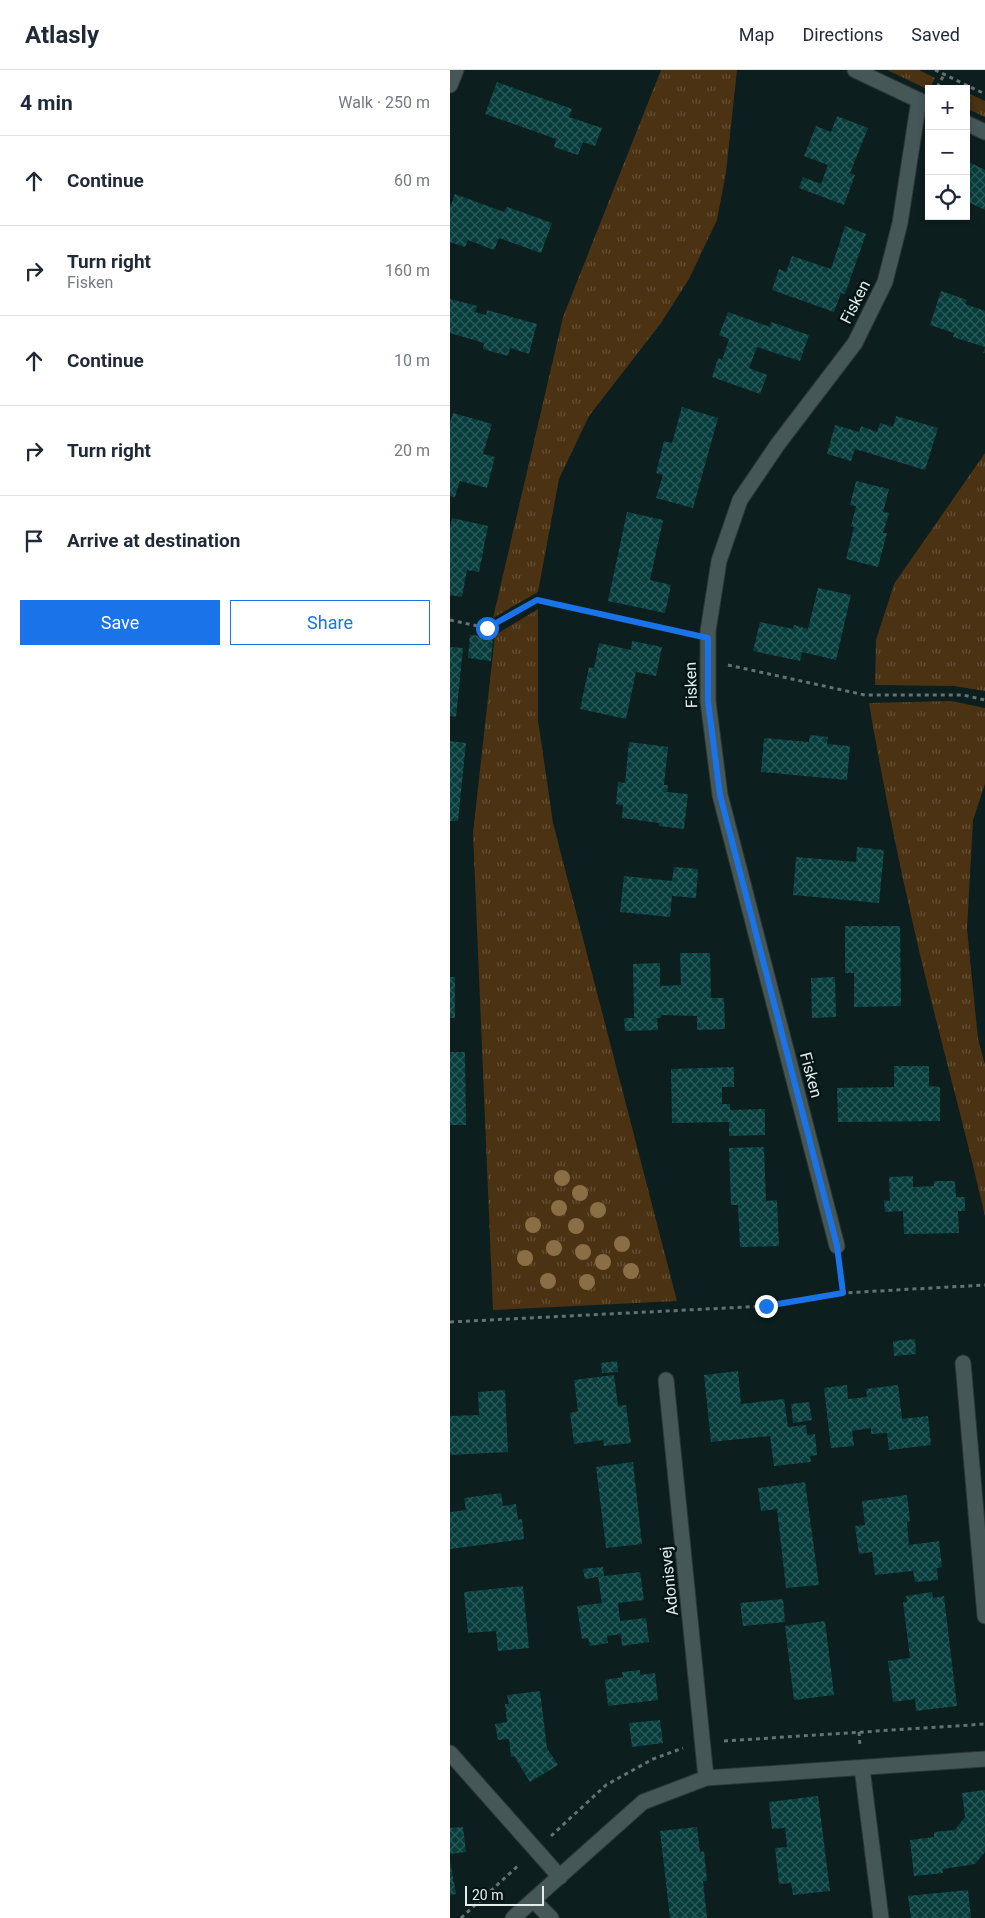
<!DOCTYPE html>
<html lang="en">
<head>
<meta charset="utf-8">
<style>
  :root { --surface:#fff; --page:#f6f6f7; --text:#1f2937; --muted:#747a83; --line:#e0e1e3; --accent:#1a73e8 }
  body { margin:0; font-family:Roboto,sans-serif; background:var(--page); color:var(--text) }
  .controls { position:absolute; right:15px; top:15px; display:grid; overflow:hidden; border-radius:0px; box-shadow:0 2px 8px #0003 }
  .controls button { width:45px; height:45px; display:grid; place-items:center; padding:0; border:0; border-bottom:1px solid var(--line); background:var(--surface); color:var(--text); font:25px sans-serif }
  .scale { position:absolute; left:15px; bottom:12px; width:79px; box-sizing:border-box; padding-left:5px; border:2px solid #e2edec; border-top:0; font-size:14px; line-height:18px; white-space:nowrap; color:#e2edec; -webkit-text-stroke:4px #051515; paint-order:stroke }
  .stop { position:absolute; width:15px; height:15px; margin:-11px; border:4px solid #1a73e8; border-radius:50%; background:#fff }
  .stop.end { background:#1a73e8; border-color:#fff; box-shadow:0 1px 5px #0008 }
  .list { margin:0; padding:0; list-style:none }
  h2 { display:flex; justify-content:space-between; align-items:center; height:65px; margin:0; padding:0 20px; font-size:21px }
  h2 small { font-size:16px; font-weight:400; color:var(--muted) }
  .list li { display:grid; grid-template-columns:32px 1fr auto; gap:15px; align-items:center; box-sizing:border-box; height:90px; padding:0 20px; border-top:1px solid var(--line) }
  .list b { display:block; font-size:19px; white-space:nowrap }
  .list p { margin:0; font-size:16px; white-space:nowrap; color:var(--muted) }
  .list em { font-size:16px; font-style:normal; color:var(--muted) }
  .actions { display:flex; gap:10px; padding:15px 20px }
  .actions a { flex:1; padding:11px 0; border:1px solid var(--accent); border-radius:0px; text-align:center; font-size:18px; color:var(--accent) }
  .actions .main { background:var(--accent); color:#fff }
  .icon { flex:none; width:28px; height:28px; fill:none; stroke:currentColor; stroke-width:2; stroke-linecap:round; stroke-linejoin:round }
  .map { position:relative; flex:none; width:535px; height:1848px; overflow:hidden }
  header { display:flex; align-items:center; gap:30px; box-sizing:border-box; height:70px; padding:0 25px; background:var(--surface); border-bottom:1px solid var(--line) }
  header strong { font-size:24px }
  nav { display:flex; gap:28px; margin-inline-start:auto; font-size:18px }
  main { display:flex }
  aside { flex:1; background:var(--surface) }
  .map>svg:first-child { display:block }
  .grass { fill:url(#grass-tufts) }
  .building { fill:url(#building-cross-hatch) }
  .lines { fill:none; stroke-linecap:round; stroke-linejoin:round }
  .minor-casing { stroke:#2d3636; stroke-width:17 }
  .path { stroke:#647272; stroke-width:3; stroke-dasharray:4 4; stroke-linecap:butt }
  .minor { stroke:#455857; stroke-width:15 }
  .tree { fill:#8a6e45 }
  .route { stroke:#1a73e8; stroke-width:6 }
  .labels { text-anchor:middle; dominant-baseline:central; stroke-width:5; stroke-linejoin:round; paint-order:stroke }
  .street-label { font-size:16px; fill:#e2edec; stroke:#051515 }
</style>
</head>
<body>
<header>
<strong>Atlasly</strong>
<nav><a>Map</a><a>Directions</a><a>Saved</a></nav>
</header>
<main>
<aside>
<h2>4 min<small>Walk · 250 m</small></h2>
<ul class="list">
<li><svg class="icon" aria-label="ahead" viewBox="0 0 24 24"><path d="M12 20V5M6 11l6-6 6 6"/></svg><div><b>Continue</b></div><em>60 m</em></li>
<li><svg class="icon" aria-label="right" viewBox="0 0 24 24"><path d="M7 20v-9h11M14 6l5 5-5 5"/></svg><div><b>Turn right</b><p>Fisken</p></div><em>160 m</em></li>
<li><svg class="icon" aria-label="ahead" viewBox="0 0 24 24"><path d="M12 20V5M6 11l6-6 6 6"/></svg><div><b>Continue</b></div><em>10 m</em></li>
<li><svg class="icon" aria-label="right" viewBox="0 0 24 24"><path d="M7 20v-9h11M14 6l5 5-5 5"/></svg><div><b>Turn right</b></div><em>20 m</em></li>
<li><svg class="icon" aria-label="arrive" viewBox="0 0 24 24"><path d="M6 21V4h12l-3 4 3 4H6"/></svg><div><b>Arrive at destination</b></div></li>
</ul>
<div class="actions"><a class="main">Save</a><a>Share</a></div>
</aside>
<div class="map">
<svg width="535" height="1848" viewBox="0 0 535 1848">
  <defs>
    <pattern id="grass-tufts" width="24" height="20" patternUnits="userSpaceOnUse" patternTransform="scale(1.25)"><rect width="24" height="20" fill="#4b3213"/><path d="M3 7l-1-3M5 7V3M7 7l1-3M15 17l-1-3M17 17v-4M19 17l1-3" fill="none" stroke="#655036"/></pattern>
    <pattern id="building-cross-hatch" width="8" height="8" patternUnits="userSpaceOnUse" patternTransform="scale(1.25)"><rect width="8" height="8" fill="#073e3d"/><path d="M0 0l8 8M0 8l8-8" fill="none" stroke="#2b5a59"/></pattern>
  </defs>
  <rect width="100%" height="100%" fill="#0d1e1e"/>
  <path class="grass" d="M 211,0 L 287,0 L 276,102 L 267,150 L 239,209 L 211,253 L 139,346 L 109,409 L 88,522 L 43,548 L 113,247 Z
    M 437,0 L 469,0 L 485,8 L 479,20 Z
    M 516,22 L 535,31 L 535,47 L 516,38 Z
    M 535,383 L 535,621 L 504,616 L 425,615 L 426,570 L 444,514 Z
    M 88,539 L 88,650 L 103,753 L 227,1231 L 43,1240 L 23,763 L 45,565 Z
    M 501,631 L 535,638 L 535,714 L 523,750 L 517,859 L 528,969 L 535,995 L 535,1146 C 512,1045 483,945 461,845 C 445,774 431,704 419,633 Z"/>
  <path class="building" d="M 47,12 L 122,39 L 119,47 L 152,58 L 145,76 L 133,72 L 128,85 L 104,77 L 106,69 L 35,44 Z
    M 387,46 L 418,58 L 400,103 L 405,105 L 394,135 L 349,118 L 353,107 L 371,114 L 378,95 L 354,86 L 366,56 L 381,62 Z
    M 517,91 L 535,100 L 535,140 L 516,131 Z
    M 5,124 L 54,142 L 57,137 L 102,153 L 91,183 L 49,168 L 44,180 L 18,170 L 15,177 L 0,172 L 0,137 Z
    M 395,156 L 416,164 L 395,224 L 391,223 L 384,242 L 322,220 L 329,199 L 336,202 L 342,186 L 381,199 Z
    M 491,221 L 517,230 L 515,234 L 535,241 L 535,283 L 533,283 L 535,277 L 503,267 L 504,263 L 480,255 Z
    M 0,229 L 27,236 L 25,242 L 36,245 L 37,240 L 87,254 L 79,284 L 60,278 L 58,286 L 33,279 L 34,273 L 0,263 Z
    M 278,242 L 320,257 L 321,252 L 359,265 L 350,291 L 307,277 L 299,298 L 317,305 L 310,324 L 262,307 L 268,288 L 272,290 L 279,269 L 269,265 Z
    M 232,337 L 268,348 L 243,438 L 206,428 L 213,405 L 206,403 L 214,371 L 222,373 Z
    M 3,343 L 42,354 L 33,384 L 45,387 L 37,418 L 10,411 L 5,427 L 0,426 L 0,352 Z
    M 446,346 L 488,358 L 475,400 L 405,379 L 401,391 L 377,384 L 385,355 L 409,362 L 411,356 L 427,362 L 430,353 L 443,357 Z
    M 406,411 L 439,419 L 433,442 L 439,443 L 433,463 L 437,463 L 428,497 L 396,489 L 404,457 L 401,456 L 406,436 L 400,435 Z
    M 177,442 L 213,450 L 200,510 L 221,515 L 215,543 L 158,531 Z
    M 2,448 L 38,456 L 29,502 L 17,500 L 12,527 L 0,525 L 0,458 Z
    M 368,518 L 401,525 L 386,590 L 352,582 L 350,591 L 303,581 L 310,552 L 343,559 L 344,555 L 358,559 Z
    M 20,565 L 43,567 L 41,591 L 18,588 Z
    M 182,571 L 212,577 L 206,606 L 186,602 L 176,649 L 130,639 L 139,597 L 144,598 L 149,573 L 181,580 Z
    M 0,577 L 13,578 L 6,647 L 0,646 Z
    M 360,665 L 378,667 L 377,674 L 400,676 L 397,710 L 311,702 L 314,668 L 359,672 Z
    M 0,671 L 16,673 L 8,751 L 0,751 Z
    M 179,672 L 218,677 L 214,715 L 218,715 L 217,722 L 238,724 L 234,759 L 209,756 L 209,753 L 172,748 L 173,735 L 166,734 L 168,712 L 175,713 Z
    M 407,777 L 434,780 L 429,833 L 343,825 L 346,787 L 406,792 Z
    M 224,797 L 248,799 L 246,828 L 222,826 L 220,847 L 170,842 L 174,806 L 222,811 Z
    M 395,856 L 450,856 L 451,936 L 404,937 L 404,903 L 395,903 Z
    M 230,883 L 260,883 L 261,928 L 274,928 L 275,959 L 247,960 L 247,946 L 211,945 L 211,948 L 207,948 L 208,960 L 175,961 L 174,948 L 184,948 L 183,894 L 210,893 L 210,916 L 231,915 Z
    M 0,907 L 5,907 L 5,948 L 0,948 Z
    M 385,907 L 386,947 L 362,948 L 361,908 Z
    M 0,982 L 15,982 L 16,1055 L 0,1055 Z
    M 444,996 L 479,996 L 479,1016 L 490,1017 L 490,1051 L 388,1052 L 387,1018 L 444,1017 Z
    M 284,997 L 284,1017 L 272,1017 L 272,1034 L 280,1034 L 280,1040 L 315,1039 L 315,1065 L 279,1066 L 279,1052 L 222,1053 L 221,999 Z
    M 314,1077 L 316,1131 L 327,1130 L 329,1176 L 290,1177 L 288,1135 L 281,1135 L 279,1078 Z
    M 463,1106 L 463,1117 L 484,1116 L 484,1111 L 505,1111 L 506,1127 L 515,1127 L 515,1141 L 508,1141 L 509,1163 L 454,1164 L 453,1141 L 435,1142 L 434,1130 L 440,1131 L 439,1107 Z
    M 465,1269 L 466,1284 L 444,1286 L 443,1271 Z
    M 167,1291 L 168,1302 L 152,1303 L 151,1293 Z
    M 288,1301 L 291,1334 L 334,1329 L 338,1357 L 356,1355 L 357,1365 L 365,1364 L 367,1385 L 360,1386 L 361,1392 L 324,1396 L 320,1366 L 261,1372 L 254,1305 Z
    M 164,1305 L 168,1336 L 176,1335 L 181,1373 L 154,1376 L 153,1370 L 124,1374 L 120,1343 L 128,1341 L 124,1310 Z
    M 397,1315 L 398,1329 L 417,1327 L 416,1319 L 448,1315 L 452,1349 L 478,1346 L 481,1375 L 439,1380 L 437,1363 L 421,1364 L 421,1358 L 402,1361 L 404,1376 L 381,1378 L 374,1318 Z
    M 55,1320 L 58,1382 L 0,1385 L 0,1346 L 29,1345 L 28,1322 Z
    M 359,1332 L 362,1350 L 343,1353 L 341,1334 Z
    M 183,1392 L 192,1474 L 156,1478 L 146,1397 Z
    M 355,1412 L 369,1515 L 336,1518 L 327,1439 L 311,1441 L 308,1418 Z
    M 51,1423 L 53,1436 L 66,1434 L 68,1450 L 72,1449 L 74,1469 L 0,1479 L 0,1442 L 16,1440 L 14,1428 Z
    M 457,1425 L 460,1451 L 457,1452 L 459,1475 L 489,1471 L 492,1497 L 487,1498 L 488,1510 L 465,1512 L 463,1501 L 425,1505 L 422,1482 L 409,1484 L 405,1456 L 415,1455 L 412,1431 Z
    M 153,1497 L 154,1506 L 190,1502 L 194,1530 L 168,1533 L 170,1551 L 196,1548 L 199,1572 L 172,1576 L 171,1564 L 157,1566 L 158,1573 L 140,1576 L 138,1568 L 132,1569 L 127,1536 L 152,1533 L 148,1507 L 135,1509 L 133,1499 Z
    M 73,1516 L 79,1578 L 48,1581 L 46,1561 L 18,1563 L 14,1522 Z
    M 482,1522 L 483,1528 L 494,1526 L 507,1636 L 466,1641 L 465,1629 L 443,1632 L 438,1591 L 460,1588 L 453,1532 L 457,1532 L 456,1526 Z
    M 333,1529 L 335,1552 L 293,1556 L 290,1533 Z
    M 375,1551 L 384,1625 L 344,1630 L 335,1556 Z
    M 190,1600 L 190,1605 L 205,1603 L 208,1630 L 158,1636 L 155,1610 L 173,1607 L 172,1602 Z
    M 90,1621 L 97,1678 L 108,1695 L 80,1712 L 64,1686 L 61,1687 L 59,1669 L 48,1670 L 45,1654 L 57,1652 L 55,1634 L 59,1634 L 57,1625 Z
    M 210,1650 L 213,1673 L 182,1677 L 179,1653 Z
    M 535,1720 L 535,1782 L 525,1794 L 493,1799 L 493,1803 L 464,1806 L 460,1770 L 484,1767 L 484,1762 L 505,1760 L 515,1747 L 512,1723 Z
    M 368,1726 L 380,1821 L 343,1825 L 341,1813 L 329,1814 L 325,1778 L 337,1777 L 335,1758 L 322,1759 L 319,1732 Z
    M 13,1757 L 16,1782 L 0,1784 L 0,1758 Z
    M 247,1757 L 250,1782 L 254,1781 L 257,1811 L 253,1811 L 257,1848 L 220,1848 L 210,1761 Z
    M 0,1791 L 6,1824 L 0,1825 Z
    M 518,1820 L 521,1848 L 461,1848 L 458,1826 Z"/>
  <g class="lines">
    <g class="minor-casing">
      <path id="minor" d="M 405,0 L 479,35
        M 0,15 L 6,0
        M 516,53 L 535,62
        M 387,1176 L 270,725 L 258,631 L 258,561 L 269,491 L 290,430 L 328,374 L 405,273 L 435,212 L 450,153 L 469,30
        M 513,1293 L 535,1546
        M 216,1310 L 256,1708
        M 0,1683 L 110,1807
        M 412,1698 L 431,1848
        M 83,1830 L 101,1848
        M 63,1848 L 193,1732 L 256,1708 L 535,1689"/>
    </g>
    <path class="path" d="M 485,0 L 535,24
      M 487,17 L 494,5
      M 0,550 L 37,558 L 87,530 L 238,564
      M 278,595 L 415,625 L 513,625 L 535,630
      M 390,1196 L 393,1223
      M 0,1252 L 316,1236 L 393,1223 L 535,1215
      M 409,1662 L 410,1677
      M 274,1671 L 535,1654
      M 101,1766 L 156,1715 L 203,1689 L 233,1678
      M 11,1848 L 70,1794"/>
    <use href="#minor" class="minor"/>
  </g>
  <g class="tree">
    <circle cx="112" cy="1108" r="8"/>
    <circle cx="130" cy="1123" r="8"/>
    <circle cx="109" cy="1138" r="8"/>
    <circle cx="148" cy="1140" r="8"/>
    <circle cx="83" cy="1155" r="8"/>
    <circle cx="126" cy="1156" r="8"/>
    <circle cx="172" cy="1174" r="8"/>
    <circle cx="104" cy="1178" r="8"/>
    <circle cx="133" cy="1182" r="8"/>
    <circle cx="75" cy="1188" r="8"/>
    <circle cx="153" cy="1192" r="8"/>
    <circle cx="181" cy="1201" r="8"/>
    <circle cx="98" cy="1211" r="8"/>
    <circle cx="137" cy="1212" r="8"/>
  </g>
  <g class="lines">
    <path class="route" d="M 37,558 L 87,530 L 258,568 L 258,631 L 270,725 L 387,1176 L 393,1223 L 316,1236"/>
  </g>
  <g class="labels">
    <g class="street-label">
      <text transform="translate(405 232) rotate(-63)">Fisken</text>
      <text transform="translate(241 615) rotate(-92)">Fisken</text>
      <text transform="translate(361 1005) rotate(75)">Fisken</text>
      <text transform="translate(219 1511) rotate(-96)">Adonisvej</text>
    </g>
  </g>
</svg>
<div class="controls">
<button>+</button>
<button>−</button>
<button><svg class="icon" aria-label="locate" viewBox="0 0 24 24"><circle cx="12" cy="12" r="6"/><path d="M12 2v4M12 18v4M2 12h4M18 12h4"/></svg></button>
</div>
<div class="scale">20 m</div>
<div class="stop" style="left:37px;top:558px"></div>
<div class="stop end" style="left:316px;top:1236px"></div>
</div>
</main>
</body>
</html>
